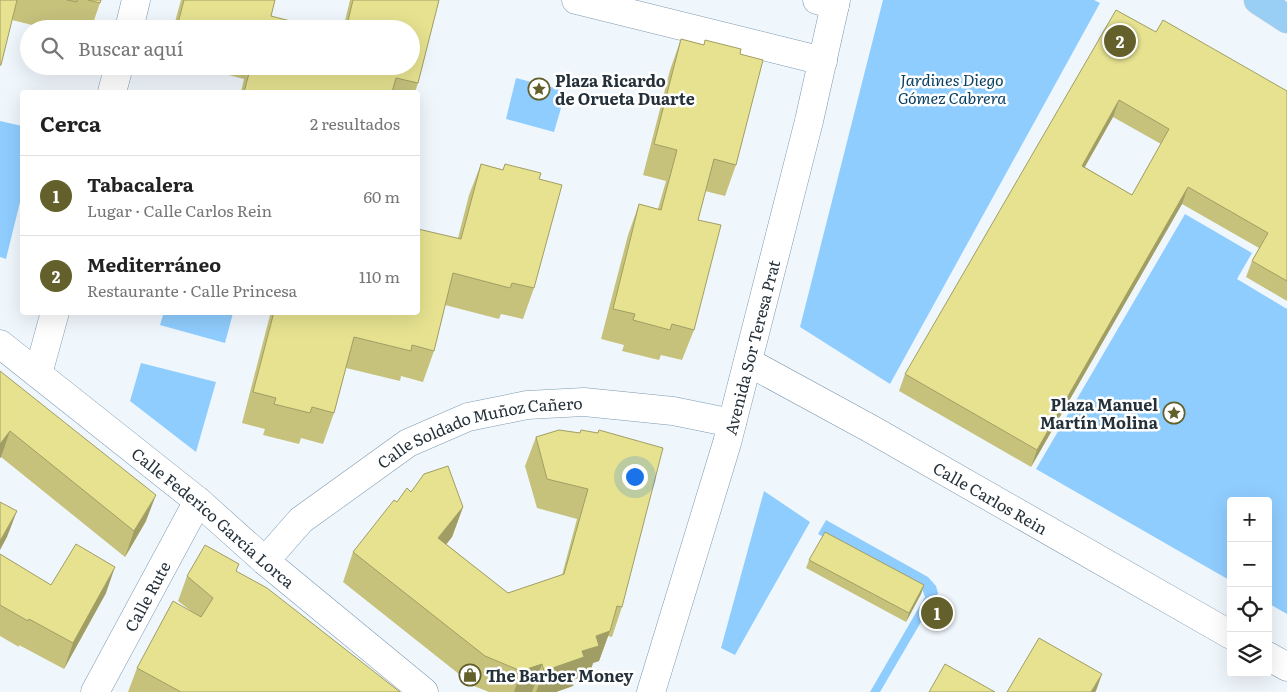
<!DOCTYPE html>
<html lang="es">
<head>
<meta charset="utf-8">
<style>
  :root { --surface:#fff; --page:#f6f6f6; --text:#222; --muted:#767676; --line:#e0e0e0; --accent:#63602c }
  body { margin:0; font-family:Literata,serif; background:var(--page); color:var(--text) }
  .controls { position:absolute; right:15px; bottom:15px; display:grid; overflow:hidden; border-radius:5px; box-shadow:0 5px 20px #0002 }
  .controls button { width:45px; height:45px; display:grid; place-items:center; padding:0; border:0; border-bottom:1px solid var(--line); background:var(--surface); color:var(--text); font:25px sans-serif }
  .you { position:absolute; left:634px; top:476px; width:18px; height:18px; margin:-12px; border:4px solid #fff; border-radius:50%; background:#1a73e8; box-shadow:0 0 0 8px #1a73e833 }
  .badge { display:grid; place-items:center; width:32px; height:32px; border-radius:50%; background:var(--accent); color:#fff; font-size:16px; font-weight:700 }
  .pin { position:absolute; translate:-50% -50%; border:2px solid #fff; box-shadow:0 1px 5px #0006 }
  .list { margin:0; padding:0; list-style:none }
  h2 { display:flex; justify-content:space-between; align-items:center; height:65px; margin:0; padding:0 20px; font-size:21px }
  h2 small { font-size:16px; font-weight:400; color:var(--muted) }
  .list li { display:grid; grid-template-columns:32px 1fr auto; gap:15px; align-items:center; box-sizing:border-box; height:80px; padding:0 20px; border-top:1px solid var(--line) }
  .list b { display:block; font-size:19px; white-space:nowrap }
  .list p { margin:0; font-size:16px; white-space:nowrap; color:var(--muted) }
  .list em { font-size:16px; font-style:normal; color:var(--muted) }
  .icon { flex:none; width:28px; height:28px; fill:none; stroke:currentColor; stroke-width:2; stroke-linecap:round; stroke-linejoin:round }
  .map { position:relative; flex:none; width:1287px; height:692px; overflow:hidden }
  .search { position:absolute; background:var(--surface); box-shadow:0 5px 20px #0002; left:20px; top:20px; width:400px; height:55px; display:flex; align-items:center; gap:12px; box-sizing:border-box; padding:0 18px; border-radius:28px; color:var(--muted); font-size:19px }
  .panel { position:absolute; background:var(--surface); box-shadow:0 5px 20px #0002; left:20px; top:90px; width:400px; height:225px; border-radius:5px }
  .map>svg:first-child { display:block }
  .green { fill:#8fcdfe }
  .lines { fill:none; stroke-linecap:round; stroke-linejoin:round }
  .minor-casing { stroke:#7c99b1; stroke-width:29 }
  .secondary-casing { stroke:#7c99b1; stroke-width:29 }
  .primary-casing { stroke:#cfd2d4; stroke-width:29 }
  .minor { stroke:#fff; stroke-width:28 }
  .secondary { stroke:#fff; stroke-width:28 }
  .primary { stroke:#99cef5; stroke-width:28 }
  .wall { fill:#c6c27c; fill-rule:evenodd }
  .shaded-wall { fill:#a19e65 }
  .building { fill:#e6e290; stroke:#a19e65; fill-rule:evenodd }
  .labels { text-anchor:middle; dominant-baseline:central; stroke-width:5; stroke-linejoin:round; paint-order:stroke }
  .park-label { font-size:16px; font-style:italic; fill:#083f61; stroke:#fff }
  .poi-label { font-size:16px; font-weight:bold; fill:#25313a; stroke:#fff; text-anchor:start }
  .street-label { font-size:16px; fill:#25313a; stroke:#fff }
</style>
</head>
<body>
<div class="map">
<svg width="1287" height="692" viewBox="0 0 1287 692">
  <rect width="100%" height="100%" fill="#f0f7fc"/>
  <path class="green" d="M 883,0 L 1094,0 L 1100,3 L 890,384 L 800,327 Z
    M 516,78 L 566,91 L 554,132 L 506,119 Z
    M 0,121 L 22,126 L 22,194 L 6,259 L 0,257 Z
    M 1185,214 L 1252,253 L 1237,279 L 1287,309 L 1287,614 L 1268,603 L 1268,501 L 1231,501 L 1231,581 L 1036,469 Z
    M 154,312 L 233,312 L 233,313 L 225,343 L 160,325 L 163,315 Z
    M 141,363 L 216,382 L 196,452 L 130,401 Z
    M 764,491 L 810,522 L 735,655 L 721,648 Z
    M 826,520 L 928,577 L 936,586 L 938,593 L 880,692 L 870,692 L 925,597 L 922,589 L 818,534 Z"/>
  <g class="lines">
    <g class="minor-casing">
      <g id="minor">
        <path d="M 576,0 L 823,61"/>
        <path d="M 817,0 L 835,5"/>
        <path d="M 129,29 L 136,0"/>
        <path d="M 112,92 L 119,66"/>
        <path id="s1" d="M 0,344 L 198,501 L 265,561 L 424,692"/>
        <path id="s2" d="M 748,362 L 871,429 L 1231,635"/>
        <path d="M 38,374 L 55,312"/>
        <path id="s3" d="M 265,561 L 301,520 L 408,443 L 468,417 L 527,405 L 584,402 L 673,411 L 732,423"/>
        <path d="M 1268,656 L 1287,667"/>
        <path id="s4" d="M 95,692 L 198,501"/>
      </g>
    </g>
    <g class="secondary-casing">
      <g id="secondary">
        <path id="s5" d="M 651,692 L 727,443 L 809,121 L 836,0"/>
      </g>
    </g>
    <g class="primary-casing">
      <path id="primary" d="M 1258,0 L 1287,19"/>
    </g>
    <use href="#minor" class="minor"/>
    <use href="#secondary" class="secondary"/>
    <use href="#primary" class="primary"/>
  </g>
  <path class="wall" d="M 0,0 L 101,0 L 91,29 L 48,29 L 12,20 L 0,67 Z
    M 181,0 L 275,0 L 271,16 L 321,29 L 173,29 Z
    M 350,0 L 439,0 L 418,83 L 415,92 L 241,92 L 244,79 L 194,66 L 411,66 L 411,29 L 343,29 Z
    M 1156,32 L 1287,91 L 1287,301 L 1246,277 L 1252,261 L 1259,248 L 1182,204 L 1031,467 L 899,391 L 905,374 ZM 1113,117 L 1161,144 L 1132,195 L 1085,167 Z
    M 681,39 L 740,54 L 736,165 L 725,196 L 705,191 L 698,220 L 694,330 L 682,360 L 661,355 L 659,360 L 622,351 L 624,345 L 601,339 L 628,235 L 639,204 L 658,209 L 666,181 L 643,175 L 670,70 Z
    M 481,164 L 539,179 L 534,288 L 523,319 L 501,314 L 499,319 L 445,305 L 434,351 L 423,382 L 401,376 L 400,381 L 346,368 L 334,413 L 323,444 L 301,438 L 299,444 L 263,435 L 265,429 L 242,423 L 269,319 L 271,312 L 418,312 L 458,238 L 469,195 Z
    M 0,371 L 146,521 L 125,557 L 1,457 L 0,458 Z
    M 599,430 L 622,607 L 612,637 L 608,636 L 599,661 L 593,663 L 589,675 L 575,679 L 573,686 L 556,692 L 489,692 L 474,686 L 343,582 L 353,552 L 397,502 L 411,492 L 463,507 L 452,537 L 446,544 L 508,593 L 562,575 L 577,519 L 537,508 L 525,466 L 536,437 L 580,433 L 598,433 Z
    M 0,554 L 51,585 L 106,593 L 64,669 L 19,645 L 19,647 L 0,636 Z
    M 809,560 L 924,585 L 921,594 L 906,622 L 806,568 Z
    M 236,572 L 400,692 L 128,692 L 137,668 L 191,611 L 178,601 L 187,576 Z"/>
  <path class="shaded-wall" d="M 1119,100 L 1113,117 L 1076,182 L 1082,166 Z
    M 1188,187 L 1182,204 L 1031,467 L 1037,450 Z
    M 10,431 L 1,457 L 0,458 L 0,444 Z
    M 156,495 L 146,521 L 125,557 L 134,531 Z
    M 463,507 L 452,537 L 428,568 L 438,538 Z
    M 17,511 L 7,537 L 0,550 L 0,541 Z
    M 115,567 L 106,593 L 64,669 L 73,643 Z
    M 924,585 L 921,594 L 906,622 L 909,613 Z
    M 610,631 L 599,661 L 593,663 L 589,675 L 575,679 L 573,686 L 556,692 L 536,692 L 544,671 L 582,651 L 596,636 Z
    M 542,664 L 532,692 L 514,692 L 521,671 Z
    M 1102,674 L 1096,691 L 1095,692 L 1091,692 Z"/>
  <path class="building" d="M 0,0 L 17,0 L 1,65 L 0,65 Z
    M 67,0 L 77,0 L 77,2 Z
    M 88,0 L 101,0 L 100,3 Z
    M 184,0 L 275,0 L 271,16 L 321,29 L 200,29 L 200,28 L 178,23 Z
    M 353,0 L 439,0 L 418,83 L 396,78 L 392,92 L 244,92 L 251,66 L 411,66 L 411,29 L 346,29 Z
    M 1116,10 L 1156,32 L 1163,20 L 1287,91 L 1287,281 L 1252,261 L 1268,233 L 1188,187 L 1037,450 L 905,374 ZM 1119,100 L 1169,129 L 1132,195 L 1082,166 Z
    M 681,39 L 704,45 L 705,40 L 741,49 L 740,54 L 763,60 L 736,165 L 714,159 L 698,220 L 721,225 L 694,330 L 672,324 L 670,330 L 633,320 L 635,314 L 613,309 L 639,204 L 661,210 L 677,150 L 654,144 Z
    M 481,164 L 503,170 L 505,164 L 541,173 L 539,179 L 562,185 L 534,288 L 512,283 L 510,288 L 453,273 L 434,351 L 412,345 L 411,351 L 354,337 L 334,413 L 312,407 L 310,413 L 274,404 L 276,398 L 253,392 L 274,312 L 418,312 L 418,229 L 461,239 Z
    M 0,371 L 156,495 L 134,531 L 10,431 L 0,444 Z
    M 559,430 L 580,433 L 581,430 L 598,433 L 599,430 L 663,448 L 622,607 L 617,606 L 610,631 L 596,636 L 599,646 L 582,651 L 584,657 L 544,671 L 542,664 L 521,671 L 485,656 L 353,552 L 394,500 L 397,502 L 407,488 L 411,492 L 424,474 L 448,466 L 463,507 L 438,538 L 508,593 L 564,574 L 588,489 L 547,479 L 536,437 Z
    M 0,502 L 17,511 L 0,541 Z
    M 825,532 L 924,585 L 909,613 L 809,560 Z
    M 76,544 L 115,567 L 73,643 L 29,619 L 28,621 L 0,605 L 0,554 L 51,585 Z
    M 205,545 L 239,564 L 236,571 L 267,588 L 400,692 L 181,692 L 137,668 L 173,601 L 201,617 L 213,598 L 187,576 Z
    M 1039,638 L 1102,674 L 1091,692 L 1007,692 Z
    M 945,664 L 995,692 L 929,692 Z"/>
  <defs>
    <g id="sight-ring" transform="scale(1.125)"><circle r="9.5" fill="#fff" stroke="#63602c" stroke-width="1.5"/><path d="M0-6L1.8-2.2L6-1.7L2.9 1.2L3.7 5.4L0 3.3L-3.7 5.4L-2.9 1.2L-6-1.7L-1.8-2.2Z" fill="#63602c"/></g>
    <g id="shop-ring" transform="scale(1.125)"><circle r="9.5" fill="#fff" stroke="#63602c" stroke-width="1.5"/><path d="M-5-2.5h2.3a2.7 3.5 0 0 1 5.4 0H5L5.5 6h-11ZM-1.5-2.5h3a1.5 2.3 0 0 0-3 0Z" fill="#63602c"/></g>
  </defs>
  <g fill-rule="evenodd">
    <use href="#sight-ring" x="539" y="89"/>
    <use href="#sight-ring" x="1174" y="413"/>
    <use href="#shop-ring" x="470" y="675"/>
  </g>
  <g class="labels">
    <g class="park-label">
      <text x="952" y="79">Jardines Diego<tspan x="952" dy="18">Gómez Cabrera</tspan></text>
    </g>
    <g class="poi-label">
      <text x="555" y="80">Plaza Ricardo<tspan x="555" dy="18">de Orueta Duarte</tspan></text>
      <text x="1158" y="404" text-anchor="end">Plaza Manuel<tspan x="1158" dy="18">Martín Molina</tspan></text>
      <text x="486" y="675">The Barber Money</text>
    </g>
    <g class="street-label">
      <text stroke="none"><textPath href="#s5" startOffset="359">Avenida Sor Teresa Prat</textPath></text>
      <text stroke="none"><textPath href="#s3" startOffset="259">Calle Soldado Muñoz Cañero</textPath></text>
      <text stroke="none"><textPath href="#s2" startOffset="278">Calle Carlos Rein</textPath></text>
      <text stroke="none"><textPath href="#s1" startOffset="275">Calle Federico García Lorca</textPath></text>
      <text stroke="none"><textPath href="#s4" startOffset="109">Calle Rute</textPath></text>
    </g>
  </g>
</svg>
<div class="controls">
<button>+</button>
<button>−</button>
<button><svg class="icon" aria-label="locate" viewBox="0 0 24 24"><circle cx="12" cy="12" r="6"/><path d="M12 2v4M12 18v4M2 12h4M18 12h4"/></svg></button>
<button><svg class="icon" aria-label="layers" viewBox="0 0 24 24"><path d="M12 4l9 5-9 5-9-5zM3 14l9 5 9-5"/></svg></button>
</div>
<div class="you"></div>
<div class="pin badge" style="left:937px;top:613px">1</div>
<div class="pin badge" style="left:1120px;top:41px">2</div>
<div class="search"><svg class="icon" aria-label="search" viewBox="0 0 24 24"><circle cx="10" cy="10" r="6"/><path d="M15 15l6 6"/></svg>Buscar aquí</div>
<section class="panel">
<h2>Cerca<small>2 resultados</small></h2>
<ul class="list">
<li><span class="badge">1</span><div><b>Tabacalera</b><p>Lugar · Calle Carlos Rein</p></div><em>60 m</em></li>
<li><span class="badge">2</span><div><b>Mediterráneo</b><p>Restaurante · Calle Princesa</p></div><em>110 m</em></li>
</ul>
</section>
</div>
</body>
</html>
